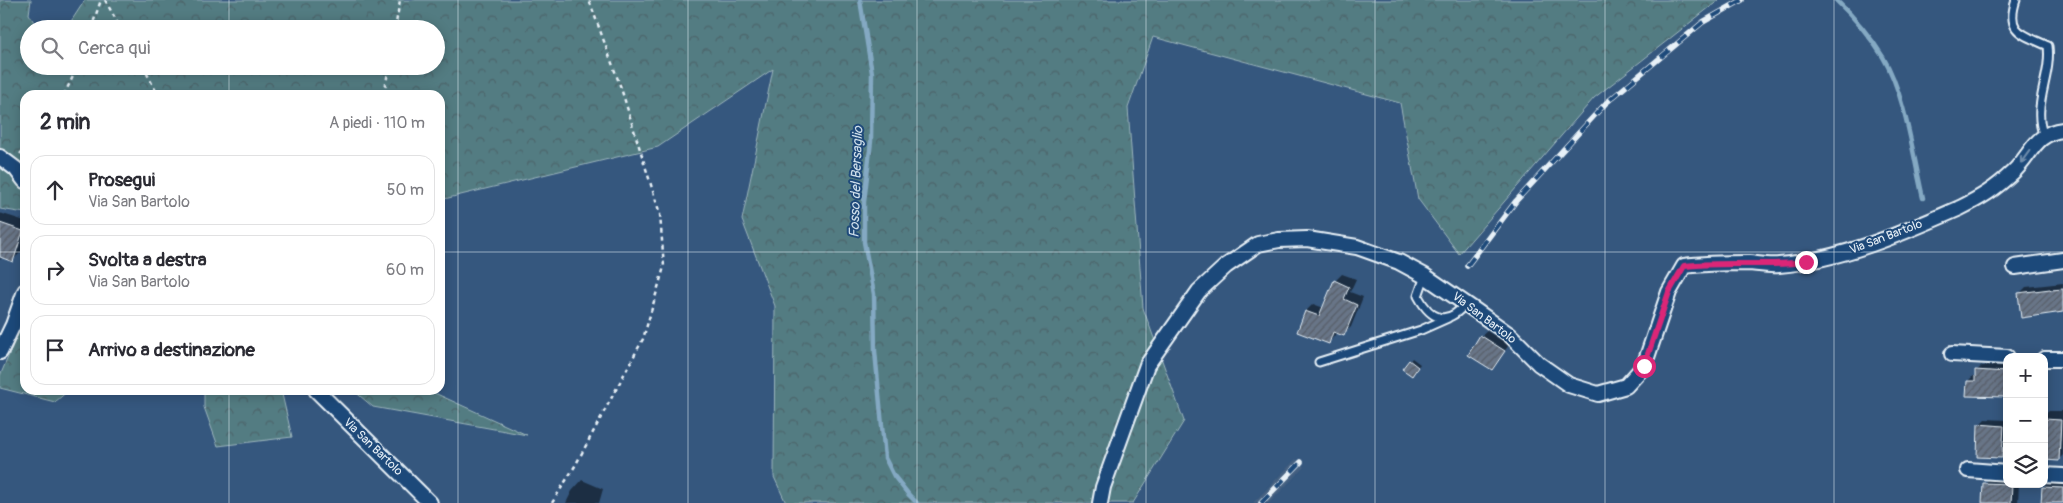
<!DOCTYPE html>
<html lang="it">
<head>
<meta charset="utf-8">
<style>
  :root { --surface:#fff; --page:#f7f7f7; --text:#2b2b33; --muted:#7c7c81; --line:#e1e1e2 }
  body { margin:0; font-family:Pangolin,sans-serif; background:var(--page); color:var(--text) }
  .controls { position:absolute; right:15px; bottom:15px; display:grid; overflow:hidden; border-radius:10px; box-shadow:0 2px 12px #0003 }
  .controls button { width:45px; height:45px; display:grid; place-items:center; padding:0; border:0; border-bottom:1px solid var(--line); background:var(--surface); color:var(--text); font:25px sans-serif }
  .stop { position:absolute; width:15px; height:15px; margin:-11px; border:4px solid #db2777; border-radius:50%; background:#fff }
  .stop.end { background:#db2777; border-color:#fff; box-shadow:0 1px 5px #0008 }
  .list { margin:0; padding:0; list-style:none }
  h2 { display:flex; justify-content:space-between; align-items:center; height:65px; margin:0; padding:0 20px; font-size:21px }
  h2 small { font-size:16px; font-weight:400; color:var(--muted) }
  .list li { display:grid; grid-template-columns:32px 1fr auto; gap:15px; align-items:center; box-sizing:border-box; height:70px; margin:0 10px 10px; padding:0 10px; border:1px solid var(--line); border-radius:15px }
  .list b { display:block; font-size:19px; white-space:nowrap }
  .list p { margin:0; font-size:16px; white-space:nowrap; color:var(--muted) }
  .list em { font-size:16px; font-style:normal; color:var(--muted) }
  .icon { flex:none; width:28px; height:28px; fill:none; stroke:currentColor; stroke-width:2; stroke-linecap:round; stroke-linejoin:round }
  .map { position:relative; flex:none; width:2063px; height:503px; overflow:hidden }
  .search { position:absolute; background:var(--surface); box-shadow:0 2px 12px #0003; left:20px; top:20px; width:425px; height:55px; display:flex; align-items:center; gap:12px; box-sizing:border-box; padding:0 18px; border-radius:28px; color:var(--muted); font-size:19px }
  .panel { position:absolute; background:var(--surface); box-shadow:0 2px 12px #0003; left:20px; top:90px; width:425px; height:305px; border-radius:15px }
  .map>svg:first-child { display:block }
  .built { fill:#446081 }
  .forest { fill:url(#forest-crowns); stroke:#9db6bd }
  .shadow { fill:#0007 }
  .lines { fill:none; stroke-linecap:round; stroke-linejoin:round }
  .stream { stroke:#84a9c3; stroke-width:4.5 }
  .building { fill:url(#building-hatch); stroke:#e8f1f8 }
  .lane-casing { stroke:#e8f1f8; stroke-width:11 }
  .street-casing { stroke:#e8f1f8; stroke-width:18 }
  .path { stroke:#e8f1f8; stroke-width:2.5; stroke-dasharray:4 4; stroke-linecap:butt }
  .lane { stroke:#1f4a7a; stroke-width:7 }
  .street { stroke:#1f4a7a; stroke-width:14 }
  .rail-casing { stroke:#e8f1f8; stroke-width:5.5 }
  .rail { stroke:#1f4a7a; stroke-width:4; stroke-dasharray:11; stroke-linecap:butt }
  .oneway { stroke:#6f8dac }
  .route { stroke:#db2777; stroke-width:6 }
  .grid { fill:none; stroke:#e8f1f8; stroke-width:1; stroke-opacity:0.55 }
  .labels { text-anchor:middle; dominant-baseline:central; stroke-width:4; stroke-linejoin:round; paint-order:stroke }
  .street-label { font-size:12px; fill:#e8f1f8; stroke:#1f4a7a }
  .water-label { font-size:14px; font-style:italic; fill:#cfdfeb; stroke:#1f4a7a }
</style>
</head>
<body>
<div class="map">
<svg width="2063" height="503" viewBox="0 0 2063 503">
  <defs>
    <pattern id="forest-crowns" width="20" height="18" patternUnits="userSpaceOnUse" patternTransform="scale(1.25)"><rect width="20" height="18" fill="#527b82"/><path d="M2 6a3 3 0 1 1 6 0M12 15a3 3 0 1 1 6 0" fill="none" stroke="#4d6469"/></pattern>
    <pattern id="building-hatch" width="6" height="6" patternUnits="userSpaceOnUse" patternTransform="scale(1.25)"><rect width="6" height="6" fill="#687587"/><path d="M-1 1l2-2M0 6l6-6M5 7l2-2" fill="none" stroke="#575e68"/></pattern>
  </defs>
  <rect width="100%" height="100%" fill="#35577e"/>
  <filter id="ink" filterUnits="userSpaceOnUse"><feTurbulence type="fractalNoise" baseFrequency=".02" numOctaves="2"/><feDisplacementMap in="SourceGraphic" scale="10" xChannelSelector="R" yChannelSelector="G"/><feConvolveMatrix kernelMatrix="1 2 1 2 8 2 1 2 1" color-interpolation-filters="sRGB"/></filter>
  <g filter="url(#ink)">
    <path class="built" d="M 1296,459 L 1304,467 L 1269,503 L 1253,503 Z"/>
    <path class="forest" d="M 0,0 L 31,0 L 29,14 L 38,29 L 29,29 L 29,66 L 436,66 L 436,29 L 66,29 L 85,0 L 1719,0 L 1594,98 L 1459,254 L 1418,199 L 1400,103 L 1153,37 L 1128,108 L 1143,308 L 1184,421 L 1133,503 L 786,503 L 774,477 L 775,306 L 742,220 L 773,69 L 658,147 L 440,200 L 440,95 L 25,95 L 25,213 L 0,209 Z
      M 25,317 L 25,390 L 69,390 L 55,402 L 0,388 L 0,376 Z
      M 204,390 L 281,390 L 292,437 L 218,446 L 204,407 Z
      M 353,390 L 428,390 L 527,435 L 373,407 Z"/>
    <path class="shadow" d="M 0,213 L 25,221 L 25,240 L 21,252 L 13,260 L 3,257 L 0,260 Z
      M 1342,274 L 1356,279 L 1350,292 L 1363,297 L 1351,327 L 1343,334 L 1337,332 L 1329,343 L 1306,311 L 1313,304 L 1324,308 L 1335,281 Z
      M 2063,283 L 2063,311 L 2019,294 L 2026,287 Z
      M 1487,331 L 1509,345 L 1492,368 L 1481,336 Z
      M 1412,358 L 1420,364 L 1414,372 L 1404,368 Z
      M 1982,366 L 2007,366 L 2007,394 L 2005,396 L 1968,381 L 1973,376 L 1976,376 L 1976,371 Z
      M 2049,411 L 2063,411 L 2063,455 L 2058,460 L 2044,459 L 2044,415 Z
      M 1985,419 L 2007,420 L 2007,452 L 2002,457 L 1979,425 Z
      M 1993,475 L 2007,476 L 2007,484 L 2019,484 L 2018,503 L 1984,503 L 1985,483 Z
      M 582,480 L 603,489 L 599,503 L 566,503 L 572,491 Z
      M 2049,482 L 2063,483 L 2063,503 L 2043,503 L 2044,487 Z"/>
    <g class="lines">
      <path class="stream" d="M 860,0 L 872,73 L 871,141 L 864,202 L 864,242 L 874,294 L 875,351 L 885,458 L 894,476 L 909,495 L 917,503
        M 1836,0 C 1854,17 1870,36 1883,57 C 1905,94 1913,155 1923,198"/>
    </g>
    <path class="building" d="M 0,223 L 23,231 L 13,262 L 0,257 Z
      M 1334,280 L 1349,287 L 1344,299 L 1357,305 L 1344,336 L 1333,332 L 1329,344 L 1297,332 L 1305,311 L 1319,316 Z
      M 2050,289 L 2051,290 L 2063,289 L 2063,312 L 2021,318 L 2018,293 Z
      M 1480,335 L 1505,351 L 1492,370 L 1468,355 Z
      M 1409,360 L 1418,367 L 1412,376 L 1402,369 Z
      M 1975,370 L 2007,372 L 2006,397 L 1966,396 L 1967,381 L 1975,381 Z
      M 2044,419 L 2061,420 L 2059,461 L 2044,460 Z
      M 1978,424 L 2004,426 L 2002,458 L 1977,457 Z
      M 1983,483 L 2012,484 L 2011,503 L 1982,503 Z
      M 2042,487 L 2063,488 L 2063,503 L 2041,503 Z"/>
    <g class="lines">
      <g class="lane-casing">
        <path id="lane" d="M 2016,0 C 2005,33 2023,34 2048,46 C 2052,77 2031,106 2044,136
          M 1425,276 L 1418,296 C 1431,320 1447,327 1466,303
          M 1319,362 L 1421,330 L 1448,318"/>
      </g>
      <g class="street-casing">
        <path id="street" d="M 0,157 L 16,169 L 25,181
          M 2015,267 L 2063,260
          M 0,352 L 13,325 L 25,291
          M 1952,354 L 2007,357
          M 2044,359 L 2063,359
          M 316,390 L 430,503
          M 1968,470 L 2007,473
          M 2044,475 L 2063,476
          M 1100,503 L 1103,487 L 1147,365 L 1199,291 L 1226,266 L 1258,244 L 1279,240 L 1307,239 L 1357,247 L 1399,262 L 1425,276 L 1476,311 L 1510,335 L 1539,364 L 1569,385 L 1598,394 L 1626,386 L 1644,366 L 1669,292 L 1684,266 C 1706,263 1727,263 1749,263 C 1759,264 1769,266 1779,265 C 1842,260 1903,233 1960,208 C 1982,197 1995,189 2013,172 C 2031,156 2034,133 2063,130"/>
      </g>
      <path class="path" d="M 105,0 L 121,29
        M 91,29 L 101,0
        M 395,29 L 400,0
        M 143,66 L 158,95
        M 64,95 L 78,66
        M 384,95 L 389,66
        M 20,154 L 25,148
        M 552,503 L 575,466 L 643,339 L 664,267 L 660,214 L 621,88 L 589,0"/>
      <use href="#lane" class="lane"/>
      <use href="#street" class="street"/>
      <g class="rail-casing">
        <path id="rail" d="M 1467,266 L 1516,201 L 1606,103 L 1703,22 L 1742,0
          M 1261,503 L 1301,462"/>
      </g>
      <use href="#rail" class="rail"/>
    </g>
    <defs><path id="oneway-shaft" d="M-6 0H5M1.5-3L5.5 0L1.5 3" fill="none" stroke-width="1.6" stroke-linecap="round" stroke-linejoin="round" transform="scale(1.25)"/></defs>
    <use class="oneway" href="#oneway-shaft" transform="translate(2025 157) rotate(126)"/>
  </g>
  <g class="lines" filter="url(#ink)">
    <path class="route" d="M 1644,366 L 1669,292 L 1684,266 C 1725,261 1766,267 1806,262"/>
  </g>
  <path class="grid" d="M 229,0 L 229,29M 458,0 L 458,503M 688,0 L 688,503M 917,0 L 917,503M 1146,0 L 1146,503M 1375,0 L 1375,503M 1605,0 L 1605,503M 1834,0 L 1834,503M 229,66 L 229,95M 0,252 L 25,252M 440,252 L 2063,252M 229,390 L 229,503"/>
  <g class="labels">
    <g class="street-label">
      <text transform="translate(1886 237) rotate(-21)">Via San Bartolo</text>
      <text transform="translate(1484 318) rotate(37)">Via San Bartolo</text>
      <text transform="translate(373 447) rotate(44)">Via San Bartolo</text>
    </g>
    <g class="water-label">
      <text transform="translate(856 182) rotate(-88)">Fosso del Bersaglio</text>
    </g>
  </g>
</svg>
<div class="controls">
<button>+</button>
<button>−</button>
<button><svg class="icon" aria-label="layers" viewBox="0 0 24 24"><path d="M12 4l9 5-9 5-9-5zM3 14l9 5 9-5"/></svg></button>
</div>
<div class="stop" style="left:1644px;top:366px"></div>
<div class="stop end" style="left:1806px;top:262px"></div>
<div class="search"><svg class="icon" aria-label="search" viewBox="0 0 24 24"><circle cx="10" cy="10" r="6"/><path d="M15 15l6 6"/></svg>Cerca qui</div>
<section class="panel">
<h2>2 min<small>A piedi · 110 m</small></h2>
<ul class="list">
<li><svg class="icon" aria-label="ahead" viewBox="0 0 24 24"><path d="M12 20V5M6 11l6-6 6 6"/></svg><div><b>Prosegui</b><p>Via San Bartolo</p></div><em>50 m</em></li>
<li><svg class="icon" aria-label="right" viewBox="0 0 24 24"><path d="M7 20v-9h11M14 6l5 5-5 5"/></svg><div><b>Svolta a destra</b><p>Via San Bartolo</p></div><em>60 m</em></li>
<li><svg class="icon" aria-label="arrive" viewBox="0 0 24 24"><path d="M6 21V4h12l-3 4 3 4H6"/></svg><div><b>Arrivo a destinazione</b></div></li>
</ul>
</section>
</div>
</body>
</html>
